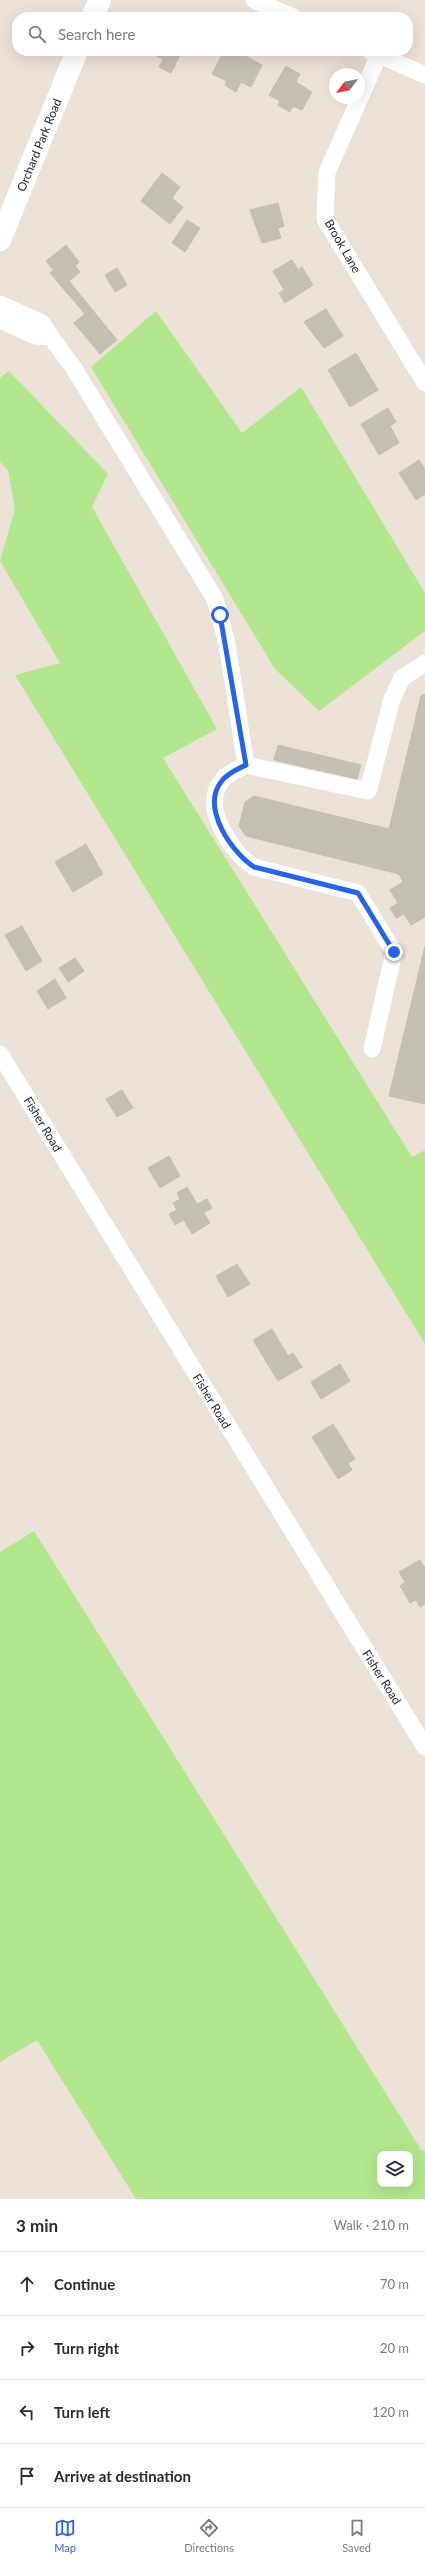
<!DOCTYPE html>
<html lang="en">
<head>
<meta charset="utf-8">
<style>
  :root { --surface:#fff; --page:#f2f2f3; --text:#2b2b33; --muted:#7c7c81; --line:#e1e1e2; --accent:#2563eb }
  body { margin:0; font-family:Lato,sans-serif; background:var(--page); color:var(--text) }
  .controls { position:absolute; right:12px; bottom:12px; display:grid; overflow:hidden; border-radius:8px; box-shadow:0 4px 16px #0002 }
  .controls button { width:36px; height:36px; display:grid; place-items:center; padding:0; border:0; border-bottom:1px solid var(--line); background:var(--surface); color:var(--text); font:20px sans-serif }
  .compass { position:absolute; left:329px; top:68px; width:36px; height:36px; border-radius:50%; background:var(--surface); box-shadow:0 4px 16px #0002; rotate:238deg }
  .stop { position:absolute; width:12px; height:12px; margin:-9px; border:3px solid #2563eb; border-radius:50%; background:#fff }
  .stop.end { background:#2563eb; border-color:#fff; box-shadow:0 1px 4px #0008 }
  .list { margin:0; padding:0; list-style:none }
  h2 { display:flex; justify-content:space-between; align-items:center; height:52px; margin:0; padding:0 16px; font-size:17px }
  h2 small { font-size:13px; font-weight:400; color:var(--muted) }
  .list li { display:grid; grid-template-columns:26px 1fr auto; gap:12px; align-items:center; box-sizing:border-box; height:64px; padding:0 16px; border-top:1px solid var(--line) }
  .list b { display:block; font-size:15px; white-space:nowrap }
  .list em { font-size:13px; font-style:normal; color:var(--muted) }
  .icon { flex:none; width:22px; height:22px; fill:none; stroke:currentColor; stroke-width:2; stroke-linecap:round; stroke-linejoin:round }
  .map { position:relative; flex:none; width:425px; height:2199px; overflow:hidden }
  .search { position:absolute; background:var(--surface); box-shadow:0 4px 16px #0002; left:12px; right:12px; top:12px; height:44px; display:flex; align-items:center; gap:10px; box-sizing:border-box; padding:0 14px; border-radius:16px; color:var(--muted); font-size:15px }
  .sheet { height:308px; background:var(--surface) }
  nav { display:flex; justify-content:space-around; align-items:center; box-sizing:border-box; height:56px; border-top:1px solid var(--line); background:var(--surface); font-size:11px; color:var(--muted) }
  nav a { display:grid; justify-items:center; gap:2px }
  nav .on { color:var(--accent) }
  .map>svg:first-child { display:block }
  .green { fill:#b2e78e; fill-rule:evenodd }
  .building { fill:#c5c0b6; stroke:#c6beb1 }
  .lines { fill:none; stroke-linecap:round; stroke-linejoin:round }
  .minor { stroke:#fff; stroke-width:17 }
  .secondary { stroke:#fff; stroke-width:22 }
  .route { stroke:#2563eb; stroke-width:5 }
  .labels { text-anchor:middle; dominant-baseline:central; stroke-width:4; stroke-linejoin:round; paint-order:stroke }
  .street-label { font-size:12px; fill:#272727; stroke:#fff }
</style>
</head>
<body>
<div class="map">
<svg width="425" height="2199" viewBox="0 0 425 2199">
  <rect width="100%" height="100%" fill="#ece1d7"/>
  <path class="green" d="M 156,311 L 242,433 L 301,387 L 425,593 L 425,631 L 319,711 L 275,669 L 91,367 Z
    M 9,371 L 108,474 L 92,507 L 217,729 L 163,758 L 412,1157 L 425,1150 L 425,1344 L 15,675 L 60,663 L 0,561 L 15,509 L 8,470 L 0,462 L 0,378 Z
    M 34,1531 L 422,2151 L 425,2150 L 425,2199 L 136,2199 L 37,2040 L 0,2062 L 0,1552 ZM 380,2154 L 410,2154 L 410,2184 L 380,2184 Z"/>
  <path class="building" d="M 153,51 L 182,51 L 171,73 L 159,67 L 163,59 L 152,54 Z
    M 224,51 L 236,51 L 262,65 L 251,87 L 241,82 L 236,92 L 225,85 L 227,81 L 212,74 Z
    M 286,66 L 300,74 L 296,82 L 312,92 L 302,110 L 293,106 L 290,112 L 278,105 L 280,101 L 269,95 Z
    M 162,173 L 180,187 L 172,198 L 183,207 L 170,224 L 141,201 Z
    M 278,203 L 284,226 L 278,228 L 281,238 L 262,243 L 250,210 Z
    M 187,220 L 200,228 L 185,252 L 172,243 Z
    M 66,245 L 79,262 L 75,266 L 80,272 L 69,281 L 117,340 L 100,354 L 74,323 L 85,314 L 50,273 L 54,270 L 46,261 Z
    M 292,260 L 298,270 L 302,267 L 313,285 L 285,303 L 279,293 L 284,290 L 273,271 Z
    M 117,268 L 127,285 L 115,292 L 105,275 Z
    M 326,309 L 343,336 L 324,348 L 304,322 Z
    M 356,353 L 378,390 L 350,407 L 328,370 Z
    M 388,408 L 396,422 L 390,426 L 399,443 L 379,455 L 361,424 Z
    M 419,460 L 425,469 L 425,494 L 416,500 L 399,473 Z
    M 425,694 L 425,917 L 411,925 L 404,914 L 396,918 L 390,908 L 398,903 L 390,890 L 403,882 L 399,874 L 246,836 L 239,826 L 245,802 L 254,796 L 389,829 L 421,696 Z
    M 278,745 L 361,765 L 357,779 L 274,760 Z
    M 86,844 L 103,874 L 73,892 L 55,862 Z
    M 22,926 L 42,961 L 26,971 L 5,935 Z
    M 425,946 L 425,1104 L 389,1096 Z
    M 75,958 L 84,971 L 68,982 L 59,968 Z
    M 55,979 L 66,998 L 48,1009 L 37,991 Z
    M 122,1090 L 133,1108 L 117,1117 L 106,1099 Z
    M 169,1156 L 180,1176 L 160,1188 L 148,1168 Z
    M 187,1187 L 197,1204 L 207,1199 L 212,1208 L 204,1213 L 210,1223 L 192,1234 L 184,1220 L 175,1225 L 169,1214 L 177,1210 L 173,1203 L 180,1199 L 177,1193 Z
    M 237,1264 L 250,1284 L 228,1297 L 216,1276 Z
    M 272,1329 L 288,1356 L 293,1353 L 302,1367 L 278,1381 L 253,1340 Z
    M 340,1364 L 350,1381 L 321,1399 L 311,1382 Z
    M 333,1424 L 355,1459 L 348,1463 L 352,1470 L 338,1479 L 312,1437 Z
    M 420,1560 L 425,1568 L 425,1604 L 420,1607 L 416,1600 L 410,1603 L 400,1586 L 405,1582 L 399,1572 Z"/>
  <g class="lines">
    <path class="minor" d="M 254,0 L 293,17
      M 370,51 L 425,75
      M 379,55 L 327,172 L 325,219 L 425,383
      M 0,304 L 42,323 L 51,337 L 35,336 L 0,320
      M 51,337 L 73,367 L 215,599 L 227,644 L 246,765
      M 372,1049 L 394,952 L 358,893 L 254,867 C 232,853 201,808 221,782 C 226,774 238,769 246,765 L 368,791 L 392,699 L 402,678 L 425,663
      M 0,1054 L 425,1747"/>
    <path class="secondary" d="M 92,17 L 100,0
      M 0,240 L 77,51"/>
  </g>
  <g class="lines">
    <path class="route" d="M 220,615 L 246,765 C 238,769 226,774 221,782 C 201,808 232,853 254,867 L 358,893 L 394,952"/>
  </g>
  <g class="labels">
    <g class="street-label">
      <text transform="translate(39 145) rotate(-68)">Orchard Park Road</text>
      <text transform="translate(343 246) rotate(60)">Brook Lane</text>
      <text transform="translate(43 1124) rotate(59)">Fisher Road</text>
      <text transform="translate(212 1401) rotate(59)">Fisher Road</text>
      <text transform="translate(382 1677) rotate(58)">Fisher Road</text>
    </g>
  </g>
</svg>
<div class="controls">
<button><svg class="icon" aria-label="layers" viewBox="0 0 24 24"><path d="M12 4l9 5-9 5-9-5zM3 14l9 5 9-5"/></svg></button>
</div>
<svg class="compass" viewBox="-18 -18 36 36"><path d="M0-13l5 13h-10z" fill="#e53935"/><path d="M0 13l5-13h-10z" fill="#7c7c81"/></svg>
<div class="stop" style="left:220px;top:615px"></div>
<div class="stop end" style="left:394px;top:952px"></div>
<div class="search"><svg class="icon" aria-label="search" viewBox="0 0 24 24"><circle cx="10" cy="10" r="6"/><path d="M15 15l6 6"/></svg>Search here</div>
</div>
<section class="sheet">
<h2>3 min<small>Walk · 210 m</small></h2>
<ul class="list">
<li><svg class="icon" aria-label="ahead" viewBox="0 0 24 24"><path d="M12 20V5M6 11l6-6 6 6"/></svg><div><b>Continue</b></div><em>70 m</em></li>
<li><svg class="icon" aria-label="right" viewBox="0 0 24 24"><path d="M7 20v-9h11M14 6l5 5-5 5"/></svg><div><b>Turn right</b></div><em>20 m</em></li>
<li><svg class="icon" aria-label="left" viewBox="0 0 24 24"><path d="M17 20v-9H6M10 6l-5 5 5 5"/></svg><div><b>Turn left</b></div><em>120 m</em></li>
<li><svg class="icon" aria-label="arrive" viewBox="0 0 24 24"><path d="M6 21V4h12l-3 4 3 4H6"/></svg><div><b>Arrive at destination</b></div></li>
</ul>
</section>
<nav>
<a class="on"><svg class="icon" aria-label="map" viewBox="0 0 24 24"><path d="M3 6l6-2 6 2 6-2v14l-6 2-6-2-6 2zM9 4v14M15 6v14"/></svg>Map</a>
<a><svg class="icon" aria-label="directions" viewBox="0 0 24 24"><path d="M12 3l9 9-9 9-9-9zM9 14v-3h6M13 9l2 2-2 2"/></svg>Directions</a>
<a><svg class="icon" aria-label="saved" viewBox="0 0 24 24"><path d="M7 4h10v16l-5-4-5 4z"/></svg>Saved</a>
</nav>
</body>
</html>
